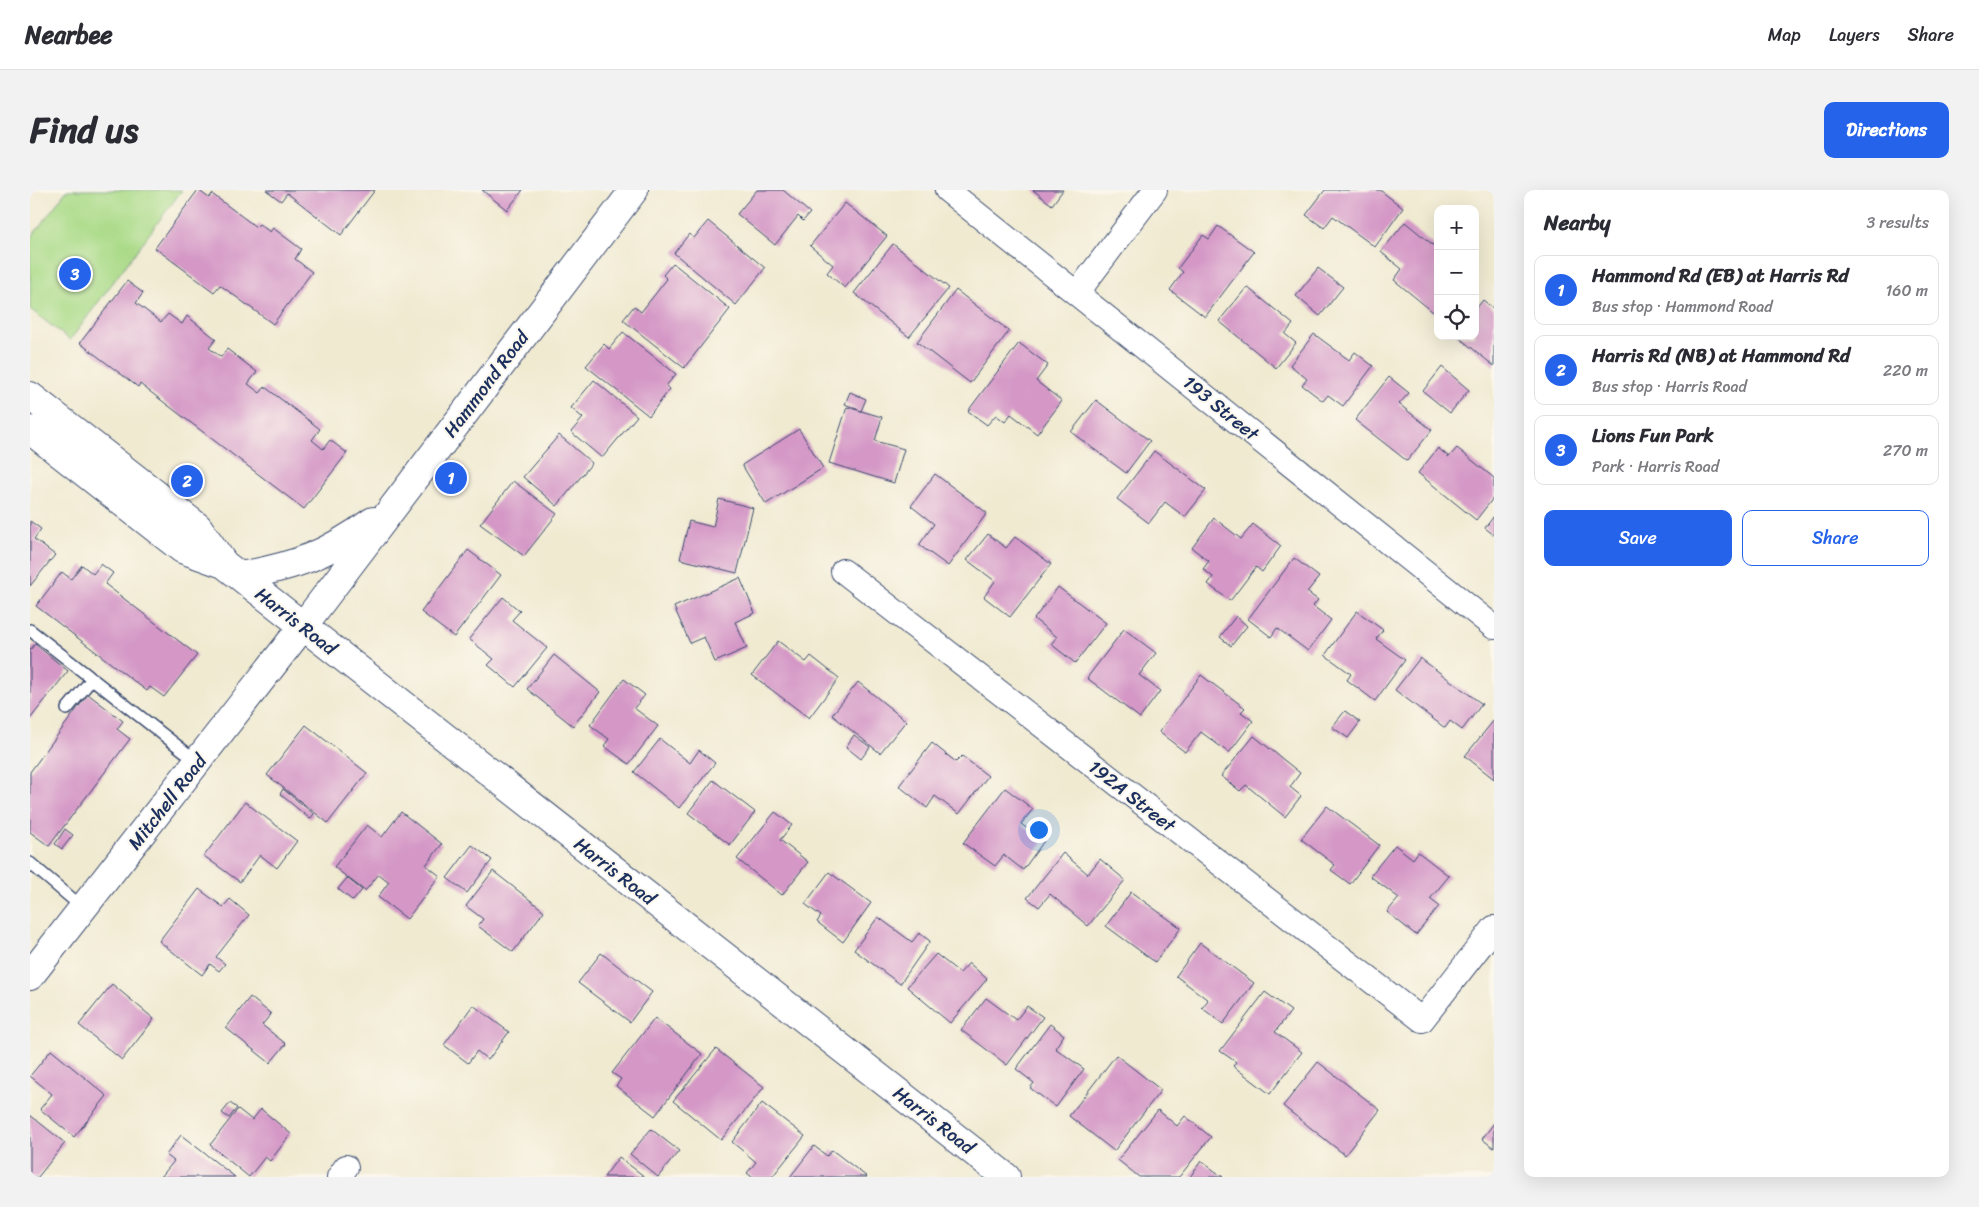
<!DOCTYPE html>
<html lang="en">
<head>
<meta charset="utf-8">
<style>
  :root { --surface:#fff; --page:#f2f2f3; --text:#2b2b33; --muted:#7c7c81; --line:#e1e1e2; --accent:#2563eb }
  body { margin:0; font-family:Sriracha,sans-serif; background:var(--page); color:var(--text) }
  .controls { position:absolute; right:15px; top:15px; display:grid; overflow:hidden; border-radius:10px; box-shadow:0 5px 20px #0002 }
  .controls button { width:45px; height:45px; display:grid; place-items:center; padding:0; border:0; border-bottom:1px solid var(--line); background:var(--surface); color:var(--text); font:25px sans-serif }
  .you { position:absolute; left:1008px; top:639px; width:18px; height:18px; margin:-12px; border:4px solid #fff; border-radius:50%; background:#1a73e8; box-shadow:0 0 0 8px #1a73e833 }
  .badge { display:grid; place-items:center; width:32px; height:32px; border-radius:50%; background:var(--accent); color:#fff; font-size:16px; font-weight:700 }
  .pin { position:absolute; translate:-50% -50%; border:2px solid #fff; box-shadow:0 1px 5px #0006 }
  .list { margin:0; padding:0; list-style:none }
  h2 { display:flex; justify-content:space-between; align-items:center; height:65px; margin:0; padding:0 20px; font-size:21px }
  h2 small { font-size:16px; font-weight:400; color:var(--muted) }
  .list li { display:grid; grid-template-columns:32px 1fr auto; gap:15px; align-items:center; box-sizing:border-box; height:70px; margin:0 10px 10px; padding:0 10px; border:1px solid var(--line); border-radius:10px }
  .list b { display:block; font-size:19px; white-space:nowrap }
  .list p { margin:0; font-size:16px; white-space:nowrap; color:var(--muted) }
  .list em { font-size:16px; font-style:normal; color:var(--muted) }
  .actions { display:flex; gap:10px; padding:15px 20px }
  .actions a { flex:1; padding:11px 0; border:1px solid var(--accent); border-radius:10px; text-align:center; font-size:18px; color:var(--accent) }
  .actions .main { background:var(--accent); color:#fff }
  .icon { flex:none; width:28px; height:28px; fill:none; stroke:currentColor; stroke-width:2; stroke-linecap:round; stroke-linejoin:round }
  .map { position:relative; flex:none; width:1464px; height:987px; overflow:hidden; border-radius:10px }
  header { display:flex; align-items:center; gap:30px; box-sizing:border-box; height:70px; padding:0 25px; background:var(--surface); border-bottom:1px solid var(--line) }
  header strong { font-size:24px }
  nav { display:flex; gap:28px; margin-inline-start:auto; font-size:18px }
  .intro { display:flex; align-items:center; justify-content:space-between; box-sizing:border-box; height:120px; padding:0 30px }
  h1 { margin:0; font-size:35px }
  .button { padding:12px 22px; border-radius:10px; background:var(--accent); color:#fff; font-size:18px; font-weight:700 }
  main { display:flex; gap:30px; padding:0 30px }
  aside { flex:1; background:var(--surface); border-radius:10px; box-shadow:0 5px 20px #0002 }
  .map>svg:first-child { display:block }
  .green { fill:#abdb89; stroke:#638574 }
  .building { fill:#d497c6 }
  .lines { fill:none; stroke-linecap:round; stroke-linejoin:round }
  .service-casing { stroke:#3b4b6f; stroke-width:14 }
  .minor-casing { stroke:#3b4b6f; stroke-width:26 }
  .tertiary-casing { stroke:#3b4b6f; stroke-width:30 }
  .secondary-casing { stroke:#3b4b6f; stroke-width:30 }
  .service { stroke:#fff; stroke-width:11 }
  .minor { stroke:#fff; stroke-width:24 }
  .tertiary { stroke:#fff; stroke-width:28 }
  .secondary { stroke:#fff; stroke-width:28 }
  .labels { text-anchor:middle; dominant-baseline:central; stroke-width:4; stroke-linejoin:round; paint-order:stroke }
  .street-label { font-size:19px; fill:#1b2f5e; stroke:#fbf7ec }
</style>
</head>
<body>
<header>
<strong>Nearbee</strong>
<nav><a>Map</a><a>Layers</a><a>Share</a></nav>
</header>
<div class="intro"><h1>Find us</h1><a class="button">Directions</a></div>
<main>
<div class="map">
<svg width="1464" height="987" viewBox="0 0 1464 987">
  <rect width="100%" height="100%" fill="#fbf7ec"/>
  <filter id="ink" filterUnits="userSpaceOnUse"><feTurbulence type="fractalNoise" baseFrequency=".02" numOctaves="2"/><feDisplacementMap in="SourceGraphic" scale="10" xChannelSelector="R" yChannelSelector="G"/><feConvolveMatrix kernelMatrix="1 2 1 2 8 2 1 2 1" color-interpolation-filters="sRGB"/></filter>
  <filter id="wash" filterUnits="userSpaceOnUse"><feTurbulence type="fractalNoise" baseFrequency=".0096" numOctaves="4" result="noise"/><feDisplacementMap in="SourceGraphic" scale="20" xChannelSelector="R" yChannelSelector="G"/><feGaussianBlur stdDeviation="1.12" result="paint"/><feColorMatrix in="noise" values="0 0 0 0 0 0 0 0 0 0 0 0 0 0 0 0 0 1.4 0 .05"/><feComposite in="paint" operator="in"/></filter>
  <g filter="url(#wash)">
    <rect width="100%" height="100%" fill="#f0ead1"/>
    <path class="green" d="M 37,0 L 152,0 L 40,150 L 0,119 L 0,49 Z"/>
    <g id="blocks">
      <path class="building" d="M 168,0 L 179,8 L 182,4 L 226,37 L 229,34 L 240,42 L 243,38 L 271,59 L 265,69 L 282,82 L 243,134 L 190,95 L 184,102 L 125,58 Z
        M 236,0 L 345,0 L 311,45 L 257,3 L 251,11 Z
        M 452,0 L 493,0 L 477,20 Z
        M 727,0 L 753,0 L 780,23 L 773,31 L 768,26 L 745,55 L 707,24 Z
        M 1003,0 L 1033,0 L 1022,15 Z
        M 1295,0 L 1350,0 L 1373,18 L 1345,57 L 1303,26 L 1294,38 L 1276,25 Z
        M 815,13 L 857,46 L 815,98 L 797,83 L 803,75 L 780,56 Z
        M 678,31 L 735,78 L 706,115 L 644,63 L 659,44 L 664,48 Z
        M 1375,32 L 1408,59 L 1408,116 L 1403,122 L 1364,90 L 1372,79 L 1351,62 Z
        M 1188,36 L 1224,62 L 1175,127 L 1140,100 L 1153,82 L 1148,78 L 1173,45 L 1179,49 Z
        M 863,54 L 919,98 L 879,147 L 824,103 Z
        M 643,73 L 700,119 L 654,178 L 593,130 L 604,116 L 611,122 L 637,89 L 633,85 Z
        M 1288,78 L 1313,97 L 1290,126 L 1266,106 Z
        M 97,91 L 113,103 L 106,113 L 131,132 L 138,124 L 152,134 L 157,126 L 186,149 L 179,158 L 191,167 L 197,159 L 227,182 L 218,194 L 230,203 L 235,197 L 290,239 L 282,250 L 293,259 L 300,250 L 317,263 L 274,319 L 110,194 L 108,197 L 50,153 Z
        M 1217,97 L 1263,134 L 1255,144 L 1266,153 L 1246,178 L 1189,131 Z
        M 926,100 L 979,141 L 940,193 L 887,152 Z
        M 1453,110 L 1464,119 L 1464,176 L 1427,146 L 1445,146 L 1445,120 Z
        M 593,142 L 646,184 L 636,196 L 640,199 L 619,226 L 556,176 L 574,154 L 579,159 Z
        M 1284,144 L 1319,170 L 1325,162 L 1343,176 L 1313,216 L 1298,205 L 1293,211 L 1272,195 L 1277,189 L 1260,175 Z
        M 989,153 L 1018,175 L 1006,191 L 1032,211 L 1007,244 L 981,224 L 975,232 L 966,225 L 957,235 L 938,221 Z
        M 1412,177 L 1439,200 L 1420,223 L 1393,201 Z
        M 1359,187 L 1379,203 L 1369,214 L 1402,240 L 1377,271 L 1325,230 Z
        M 564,190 L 607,226 L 572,268 L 541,242 L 553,228 L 541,218 Z
        M 820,202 L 836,209 L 831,221 L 815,214 Z
        M 1066,210 L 1120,251 L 1096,283 L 1041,242 Z
        M 817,217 L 852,227 L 845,251 L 874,259 L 864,293 L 799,273 Z
        M 769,239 L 793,278 L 736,314 L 712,275 Z
        M 529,245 L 562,273 L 527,316 L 493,287 Z
        M 1408,258 L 1419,267 L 1427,258 L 1464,288 L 1464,307 L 1446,330 L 1388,283 Z
        M 1124,261 L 1176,300 L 1155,327 L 1135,312 L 1119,333 L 1087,309 Z
        M 905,284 L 957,323 L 918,376 L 889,355 L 904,334 L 881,316 Z
        M 483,291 L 527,324 L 494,366 L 450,334 Z
        M 689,309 L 723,318 L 707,383 L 650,369 L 659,331 L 683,337 Z
        M 1464,326 L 1464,345 L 1455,338 Z
        M 1184,328 L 1211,349 L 1223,334 L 1251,356 L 1232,382 L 1226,377 L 1200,411 L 1178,394 L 1183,387 L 1173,379 L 1179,371 L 1162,358 Z
        M 0,331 L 11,339 L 4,349 L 25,365 L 0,396 Z
        M 958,344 L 976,358 L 985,347 L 1021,374 L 980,427 L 954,407 L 965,391 L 937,370 Z
        M 438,360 L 471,385 L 424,447 L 391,422 Z
        M 1264,368 L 1289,387 L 1277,402 L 1288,410 L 1283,416 L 1301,430 L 1278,461 L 1247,438 L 1241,447 L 1218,429 Z
        M 71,374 L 83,383 L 75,394 L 167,465 L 134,507 L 120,497 L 117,501 L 6,416 L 32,382 L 41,389 L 52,375 L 63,384 Z
        M 710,388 L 725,423 L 705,432 L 717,458 L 685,472 L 674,447 L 660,453 L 644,417 Z
        M 1028,397 L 1076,433 L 1045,473 L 1021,454 L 1027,447 L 1004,429 Z
        M 473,407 L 490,421 L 482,430 L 517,458 L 485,497 L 458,475 L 464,469 L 439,449 Z
        M 1327,421 L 1353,440 L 1346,449 L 1375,470 L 1345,511 L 1317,490 L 1321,484 L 1295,465 Z
        M 1206,426 L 1217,436 L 1201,456 L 1190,447 Z
        M 1094,439 L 1126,463 L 1109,485 L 1130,501 L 1110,528 L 1057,488 Z
        M 748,451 L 776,472 L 781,466 L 809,488 L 779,528 L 722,485 Z
        M 5,454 L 38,481 L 0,529 L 0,460 Z
        M 524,465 L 570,502 L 543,536 L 497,499 Z
        M 1390,468 L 1452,514 L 1432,540 L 1420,531 L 1415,538 L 1365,500 Z
        M 1171,485 L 1215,518 L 1211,522 L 1223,531 L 1199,563 L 1171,542 L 1155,562 L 1129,542 Z
        M 594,489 L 615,505 L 604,518 L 628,536 L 599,574 L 574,556 L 579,549 L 560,535 Z
        M 828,492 L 876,531 L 850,563 L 802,525 Z
        M 58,504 L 93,531 L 87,539 L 100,549 L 19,656 L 0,642 L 0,582 Z
        M 1315,521 L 1330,532 L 1318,548 L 1302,537 Z
        M 1464,530 L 1464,589 L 1435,566 Z
        M 276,535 L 337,583 L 298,633 L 237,585 Z
        M 824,545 L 840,557 L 831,569 L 816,557 Z
        M 1224,546 L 1270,583 L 1260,597 L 1271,606 L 1255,627 L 1216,595 L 1210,601 L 1191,586 Z
        M 630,549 L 660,573 L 669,560 L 685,573 L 649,618 L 604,582 Z
        M 902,553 L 926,572 L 932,566 L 958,586 L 929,624 L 905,606 L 897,618 L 869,596 Z
        M 683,590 L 725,622 L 700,655 L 658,623 Z
        M 975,598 L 1003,619 L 991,634 L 1014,651 L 993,680 L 974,665 L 965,676 L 933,653 Z
        M 253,599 L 284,624 L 280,629 L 250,604 Z
        M 215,612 L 267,651 L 247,678 L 230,665 L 210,692 L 174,666 Z
        M 1297,616 L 1349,655 L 1320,694 L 1301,680 L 1305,675 L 1271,649 Z
        M 371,622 L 412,654 L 396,675 L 410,686 L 377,729 L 348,707 L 359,692 L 349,684 L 335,701 L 304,677 L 337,635 L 352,647 Z
        M 745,622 L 762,635 L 750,650 L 778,672 L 752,705 L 707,669 Z
        M 35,639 L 43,645 L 32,659 L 25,654 Z
        M 442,655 L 462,670 L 437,703 L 417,688 Z
        M 1365,655 L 1383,669 L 1388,662 L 1419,686 L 1400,709 L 1409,716 L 1386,745 L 1357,722 L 1369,708 L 1340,686 Z
        M 1033,663 L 1058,684 L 1070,669 L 1095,690 L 1058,736 L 1020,704 L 1009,717 L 997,708 Z
        M 463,681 L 514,721 L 483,762 L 448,736 L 453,729 L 436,716 Z
        M 799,682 L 841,713 L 813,752 L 787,732 L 791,726 L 775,714 Z
        M 317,688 L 332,700 L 323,711 L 308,699 Z
        M 169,699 L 193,717 L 200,709 L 219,725 L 186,767 L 195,774 L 189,781 L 180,774 L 172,785 L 129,751 Z
        M 1101,702 L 1151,738 L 1125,772 L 1076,736 Z
        M 848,727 L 882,752 L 889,743 L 900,751 L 870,794 L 824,760 Z
        M 1170,753 L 1224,793 L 1193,834 L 1172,818 L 1178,810 L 1146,786 Z
        M 571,763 L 622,802 L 600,832 L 548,793 Z
        M 906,764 L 930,783 L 939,773 L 957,789 L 920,833 L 877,797 Z
        M 82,794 L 124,829 L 92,870 L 49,835 Z
        M 1235,802 L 1261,821 L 1245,842 L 1272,862 L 1240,904 L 1203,876 L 1206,872 L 1190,861 Z
        M 220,807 L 241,824 L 232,835 L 256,854 L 240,873 L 196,838 Z
        M 956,808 L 986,830 L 997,816 L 1013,827 L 977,875 L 931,840 Z
        M 443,815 L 479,842 L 458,870 L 447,861 L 438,873 L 414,855 Z
        M 625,828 L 672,864 L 625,926 L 586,896 L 591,889 L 582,883 Z
        M 1020,834 L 1034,845 L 1025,858 L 1054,879 L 1026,917 L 1000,898 L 1004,893 L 986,879 Z
        M 686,859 L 734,897 L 691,950 L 643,911 Z
        M 21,860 L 77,906 L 44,947 L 10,919 L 22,904 L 0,886 Z
        M 1086,865 L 1131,900 L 1084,961 L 1039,926 Z
        M 1288,872 L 1350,920 L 1315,965 L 1253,916 Z
        M 200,913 L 207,918 L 199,928 L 192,923 Z
        M 732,913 L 775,946 L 742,987 L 722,987 L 717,983 L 726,972 L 702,952 Z
        M 208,919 L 222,930 L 231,919 L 261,944 L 240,971 L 235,967 L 219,987 L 180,955 Z
        M 1128,920 L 1147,936 L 1155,926 L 1181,947 L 1149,987 L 1109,987 L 1088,970 Z
        M 0,925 L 35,953 L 8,987 L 0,987 Z
        M 1464,933 L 1464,958 L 1452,949 Z
        M 621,939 L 649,961 L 628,987 L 600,964 Z
        M 151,945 L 205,987 L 131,987 L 144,971 L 136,965 Z
        M 784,956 L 797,966 L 802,960 L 837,987 L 760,987 Z
        M 589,967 L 615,987 L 574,987 Z
        M 1171,971 L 1193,987 L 1160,987 Z"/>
    </g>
  </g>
  <g filter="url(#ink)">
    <use href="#blocks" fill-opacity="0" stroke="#3b4b6f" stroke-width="1"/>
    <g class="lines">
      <g class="service-casing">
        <path id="service" d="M 0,440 L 168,572
          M 37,519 L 62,489
          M 0,673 L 53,718"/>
      </g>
      <g class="minor-casing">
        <path id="minor" d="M 917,0 L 1464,437
          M 1047,103 L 1125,0
          M 813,381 L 1392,830 L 1464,738
          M 309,987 L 316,977"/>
      </g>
      <g class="tertiary-casing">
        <path id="tertiary" d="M 0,786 L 273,436"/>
      </g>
      <g class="secondary-casing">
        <path id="secondary" d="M 0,206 L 168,337 L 194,374 L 976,987
          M 0,240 L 152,359 L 194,374
          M 210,386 C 266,376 296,365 343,331
          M 273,436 L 604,0"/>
      </g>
      <use href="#service" class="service"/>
      <use href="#minor" class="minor"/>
      <use href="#tertiary" class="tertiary"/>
      <use href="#secondary" class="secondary"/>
    </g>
  </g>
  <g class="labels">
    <g class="street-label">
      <text transform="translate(456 194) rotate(-53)">Hammond Road</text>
      <text transform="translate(1191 218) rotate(39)">193 Street</text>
      <text transform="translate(266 431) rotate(38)">Harris Road</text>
      <text transform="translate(1102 606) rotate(38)">192A Street</text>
      <text transform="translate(137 612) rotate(-52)">Mitchell Road</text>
      <text transform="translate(585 681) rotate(38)">Harris Road</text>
      <text transform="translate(904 930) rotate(38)">Harris Road</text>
    </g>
  </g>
</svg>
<div class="controls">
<button>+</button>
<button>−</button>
<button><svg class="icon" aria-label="locate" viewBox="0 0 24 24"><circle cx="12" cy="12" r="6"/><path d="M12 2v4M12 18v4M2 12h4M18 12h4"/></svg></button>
</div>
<div class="you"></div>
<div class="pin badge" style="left:421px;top:288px">1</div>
<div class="pin badge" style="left:157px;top:291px">2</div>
<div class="pin badge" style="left:45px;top:84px">3</div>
</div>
<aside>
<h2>Nearby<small>3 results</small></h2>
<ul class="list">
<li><span class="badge">1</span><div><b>Hammond Rd (EB) at Harris Rd</b><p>Bus stop · Hammond Road</p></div><em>160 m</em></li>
<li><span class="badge">2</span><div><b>Harris Rd (NB) at Hammond Rd</b><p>Bus stop · Harris Road</p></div><em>220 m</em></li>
<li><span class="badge">3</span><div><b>Lions Fun Park</b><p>Park · Harris Road</p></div><em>270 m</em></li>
</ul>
<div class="actions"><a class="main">Save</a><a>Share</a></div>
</aside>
</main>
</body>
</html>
